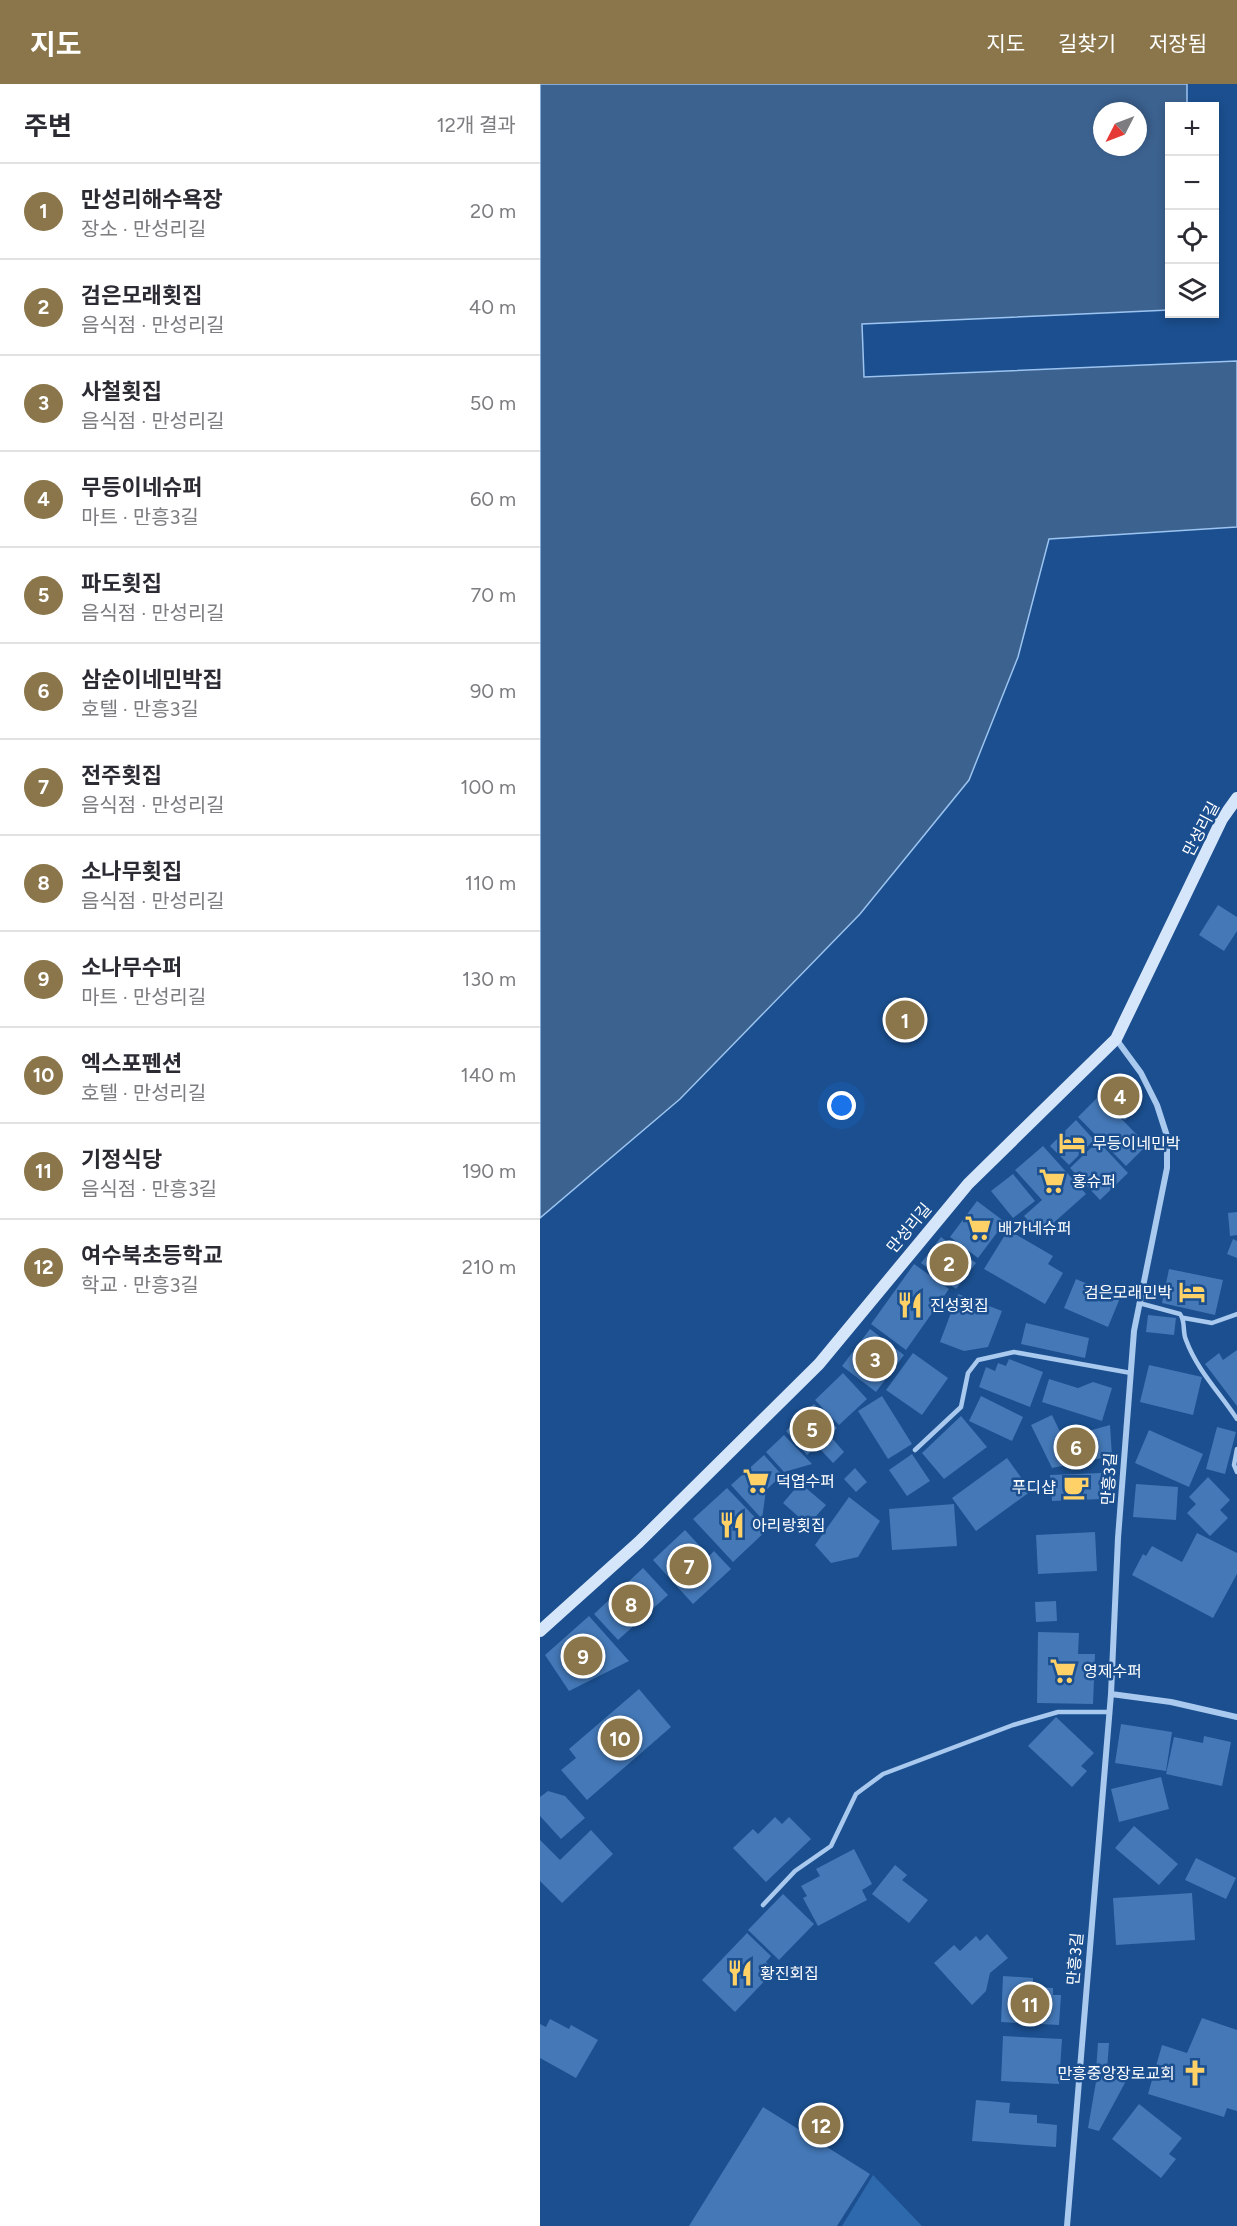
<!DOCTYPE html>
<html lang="ko">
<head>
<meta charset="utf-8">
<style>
  :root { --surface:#fff; --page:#f7f7f7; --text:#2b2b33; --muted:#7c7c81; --line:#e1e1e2; --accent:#8a764a }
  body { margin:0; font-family:Figtree,"Noto Sans KR",sans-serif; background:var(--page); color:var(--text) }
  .controls { position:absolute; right:18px; top:18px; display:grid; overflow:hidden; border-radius:0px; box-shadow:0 3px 9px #0003 }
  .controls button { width:54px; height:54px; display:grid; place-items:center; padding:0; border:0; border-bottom:2px solid var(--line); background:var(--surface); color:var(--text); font:30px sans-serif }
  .compass { position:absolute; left:553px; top:18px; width:54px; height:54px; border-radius:50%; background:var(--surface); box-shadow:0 3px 9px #0003; rotate:228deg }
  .you { position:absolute; left:302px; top:1022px; width:21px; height:21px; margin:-15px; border:4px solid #fff; border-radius:50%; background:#1a73e8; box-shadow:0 0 0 9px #1a73e833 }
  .badge { display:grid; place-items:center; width:39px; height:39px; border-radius:50%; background:var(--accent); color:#fff; font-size:20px; font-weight:700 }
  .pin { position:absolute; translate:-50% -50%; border:3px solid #fff; box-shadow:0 2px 6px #0006 }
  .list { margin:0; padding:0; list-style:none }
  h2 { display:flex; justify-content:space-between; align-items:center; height:78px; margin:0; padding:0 24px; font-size:26px }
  h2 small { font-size:20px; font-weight:400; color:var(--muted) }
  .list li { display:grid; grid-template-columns:39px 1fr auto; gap:18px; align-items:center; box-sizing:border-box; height:96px; padding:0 24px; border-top:2px solid var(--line) }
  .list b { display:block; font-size:22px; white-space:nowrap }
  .list p { margin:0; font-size:20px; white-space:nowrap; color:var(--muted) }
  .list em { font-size:20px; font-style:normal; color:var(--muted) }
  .icon { flex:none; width:33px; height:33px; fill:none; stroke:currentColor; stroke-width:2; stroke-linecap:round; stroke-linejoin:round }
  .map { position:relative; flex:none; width:697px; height:2142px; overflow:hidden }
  header { display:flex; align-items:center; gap:36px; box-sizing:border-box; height:84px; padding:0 30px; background:var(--accent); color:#fff }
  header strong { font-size:28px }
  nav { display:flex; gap:33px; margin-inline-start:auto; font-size:21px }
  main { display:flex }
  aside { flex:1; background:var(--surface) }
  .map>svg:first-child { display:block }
  .green { fill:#2e69ad }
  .water { fill:#3c6290; stroke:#9cc4f0; stroke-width:1.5; fill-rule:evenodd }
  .building { fill:#4478b7 }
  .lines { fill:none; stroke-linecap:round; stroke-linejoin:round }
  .lane { stroke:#a9c9ee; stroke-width:4.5 }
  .street { stroke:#a9c9ee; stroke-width:6 }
  .secondary { stroke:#d6e6fa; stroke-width:12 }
  .labels { text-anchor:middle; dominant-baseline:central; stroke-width:5; stroke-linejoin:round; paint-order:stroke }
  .street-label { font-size:16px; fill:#fff; stroke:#1b4f8f }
  .poi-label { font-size:16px; fill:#fff; stroke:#1b4f8f; text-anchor:start }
</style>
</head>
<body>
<header>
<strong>지도</strong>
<nav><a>지도</a><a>길찾기</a><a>저장됨</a></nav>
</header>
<main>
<aside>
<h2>주변<small>12개 결과</small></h2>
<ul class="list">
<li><span class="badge">1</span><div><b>만성리해수욕장</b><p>장소 · 만성리길</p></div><em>20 m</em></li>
<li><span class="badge">2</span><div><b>검은모래횟집</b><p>음식점 · 만성리길</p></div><em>40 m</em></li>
<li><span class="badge">3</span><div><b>사철횟집</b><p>음식점 · 만성리길</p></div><em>50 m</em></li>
<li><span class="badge">4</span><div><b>무등이네슈퍼</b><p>마트 · 만흥3길</p></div><em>60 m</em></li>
<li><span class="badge">5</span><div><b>파도횟집</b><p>음식점 · 만성리길</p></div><em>70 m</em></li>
<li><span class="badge">6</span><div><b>삼순이네민박집</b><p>호텔 · 만흥3길</p></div><em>90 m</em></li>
<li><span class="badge">7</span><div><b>전주횟집</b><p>음식점 · 만성리길</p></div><em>100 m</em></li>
<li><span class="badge">8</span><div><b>소나무횟집</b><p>음식점 · 만성리길</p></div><em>110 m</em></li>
<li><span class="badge">9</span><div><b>소나무수퍼</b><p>마트 · 만성리길</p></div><em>130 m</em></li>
<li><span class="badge">10</span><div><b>엑스포펜션</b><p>호텔 · 만성리길</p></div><em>140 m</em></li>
<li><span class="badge">11</span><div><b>기정식당</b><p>음식점 · 만흥3길</p></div><em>190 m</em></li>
<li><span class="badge">12</span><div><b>여수북초등학교</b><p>학교 · 만흥3길</p></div><em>210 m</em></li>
</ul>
</aside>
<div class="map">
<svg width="697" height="2142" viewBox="0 0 697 2142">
  <rect width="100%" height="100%" fill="#1b4f8f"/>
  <path class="green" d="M 333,2091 L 382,2142 L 302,2142 Z"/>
  <path class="water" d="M 0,0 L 647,0 L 647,22 L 630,22 L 629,226 L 322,240 L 324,293 L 697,277 L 697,443 L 509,455 L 478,573 L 429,696 L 320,830 L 140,1015 L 0,1134 ZM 562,27 L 598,27 L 598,63 L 562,63 Z"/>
  <path class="building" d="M 678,821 L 697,833 L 697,847 L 684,867 L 659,851 Z
    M 579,992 L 589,1001 L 585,1005 L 590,1011 L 588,1013 L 598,1023 L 585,1036 L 560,1012 Z
    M 559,1012 L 607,1061 L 586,1082 L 538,1033 Z
    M 536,1036 L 554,1056 L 529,1081 L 510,1062 Z
    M 558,1057 L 588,1089 L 560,1116 L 530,1084 Z
    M 503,1062 L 546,1110 L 501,1150 L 484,1132 L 502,1116 L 475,1086 Z
    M 473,1090 L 495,1117 L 473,1134 L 451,1107 Z
    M 437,1117 L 465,1138 L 438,1174 L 410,1153 Z
    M 697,1128 L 697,1151 L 690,1152 L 688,1129 Z
    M 468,1146 L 513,1172 L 508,1180 L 523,1189 L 505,1220 L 444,1185 Z
    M 401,1153 L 436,1179 L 416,1205 L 381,1179 Z
    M 693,1155 L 697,1157 L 697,1174 L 687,1170 Z
    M 374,1180 L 409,1205 L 366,1266 L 331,1240 Z
    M 629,1185 L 683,1196 L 675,1231 L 622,1219 Z
    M 536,1195 L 580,1214 L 568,1243 L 524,1224 Z
    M 418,1210 L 462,1227 L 448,1263 L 424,1267 L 400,1258 Z
    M 608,1231 L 636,1234 L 634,1251 L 606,1248 Z
    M 486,1239 L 549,1254 L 545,1274 L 481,1260 Z
    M 330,1245 L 364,1271 L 336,1308 L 302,1282 Z
    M 697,1266 L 697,1322 L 665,1280 L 679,1269 L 683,1276 Z
    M 373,1269 L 408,1294 L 382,1331 L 346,1306 Z
    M 469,1275 L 503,1288 L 490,1323 L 439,1303 L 446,1283 L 455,1287 L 458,1279 L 466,1282 Z
    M 609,1281 L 662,1293 L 653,1331 L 600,1318 Z
    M 303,1289 L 327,1315 L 299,1341 L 275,1316 Z
    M 509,1295 L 538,1304 L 553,1298 L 572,1304 L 562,1337 L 502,1318 Z
    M 342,1312 L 372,1360 L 348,1375 L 318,1327 Z
    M 441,1312 L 483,1333 L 472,1357 L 429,1337 Z
    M 274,1320 L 297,1344 L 267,1371 L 246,1347 Z
    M 512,1331 L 523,1354 L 570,1341 L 572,1372 L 512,1384 L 491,1341 Z
    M 421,1332 L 447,1363 L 404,1395 L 382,1369 Z
    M 677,1343 L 696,1348 L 685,1390 L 666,1385 Z
    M 609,1346 L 663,1370 L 649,1403 L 595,1379 Z
    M 244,1351 L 272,1380 L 244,1388 L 226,1368 Z
    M 292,1354 L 304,1368 L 293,1379 L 280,1365 Z
    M 372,1370 L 390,1397 L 367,1412 L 349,1386 Z
    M 224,1371 L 242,1391 L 226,1406 L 222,1435 L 191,1401 Z
    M 467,1374 L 491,1407 L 436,1447 L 412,1414 Z
    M 315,1384 L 327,1398 L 316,1408 L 304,1395 Z
    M 561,1389 L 562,1415 L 512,1417 L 510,1391 Z
    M 668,1393 L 690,1416 L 680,1426 L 688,1434 L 670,1452 L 647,1429 L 656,1420 L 649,1413 Z
    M 260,1399 L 286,1421 L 268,1441 L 243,1419 Z
    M 596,1400 L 638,1403 L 636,1436 L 593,1433 Z
    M 187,1404 L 227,1446 L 193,1478 L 153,1435 Z
    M 309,1413 L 340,1437 L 318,1473 L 291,1479 L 275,1461 Z
    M 414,1420 L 417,1462 L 352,1466 L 349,1425 Z
    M 145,1446 L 169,1472 L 174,1467 L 191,1485 L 153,1520 L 113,1476 Z
    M 555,1448 L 557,1487 L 498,1490 L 496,1451 Z
    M 657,1449 L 697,1469 L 697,1490 L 673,1534 L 592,1491 L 603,1470 L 606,1472 L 612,1462 L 642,1478 Z
    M 103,1484 L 128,1511 L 78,1556 L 54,1530 Z
    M 516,1517 L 517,1537 L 496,1538 L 495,1518 Z
    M 49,1532 L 89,1577 L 29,1607 L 5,1571 Z
    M 498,1548 L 539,1549 L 538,1570 L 555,1570 L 553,1620 L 497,1619 Z
    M 99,1605 L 131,1643 L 47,1716 L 21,1686 L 36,1674 L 29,1665 Z
    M 516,1633 L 554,1669 L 541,1682 L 547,1687 L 532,1703 L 488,1662 Z
    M 581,1640 L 632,1648 L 626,1687 L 575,1679 Z
    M 664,1652 L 691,1658 L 682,1702 L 626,1690 L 634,1653 L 663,1659 Z
    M 621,1693 L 629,1725 L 579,1738 L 571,1705 Z
    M 8,1707 L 25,1712 L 45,1734 L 21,1755 L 0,1732 L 0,1713 Z
    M 235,1733 L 242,1740 L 249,1733 L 271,1755 L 226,1798 L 193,1764 L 213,1745 L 218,1750 Z
    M 594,1742 L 638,1780 L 619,1801 L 575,1764 Z
    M 51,1746 L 73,1770 L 22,1819 L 0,1797 L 0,1756 L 20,1776 Z
    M 314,1765 L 332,1800 L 322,1806 L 327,1816 L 278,1842 L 263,1814 L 267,1812 L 261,1802 L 280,1792 L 276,1785 Z
    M 656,1774 L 696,1794 L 686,1815 L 645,1796 Z
    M 355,1781 L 367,1791 L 362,1796 L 388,1816 L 369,1839 L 332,1810 Z
    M 652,1809 L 655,1856 L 576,1861 L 573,1814 Z
    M 243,1810 L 274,1840 L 239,1876 L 208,1846 Z
    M 207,1849 L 231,1872 L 226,1878 L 234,1887 L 195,1928 L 162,1896 Z
    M 447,1850 L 468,1874 L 450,1889 L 446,1907 L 432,1921 L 394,1879 L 414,1861 L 420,1867 L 436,1852 L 440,1857 Z
    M 463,1892 L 493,1894 L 493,1903 L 513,1904 L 513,1911 L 521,1911 L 519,1941 L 461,1938 Z
    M 662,1934 L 697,1946 L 697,2027 L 687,2024 L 684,2033 L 608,2010 L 622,1961 L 647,1969 Z
    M 10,1935 L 29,1945 L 31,1941 L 58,1956 L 36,1994 L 0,1974 L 0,1940 L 6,1943 Z
    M 463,1952 L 522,1955 L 519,2000 L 461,1997 Z
    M 558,1959 L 569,1959 L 567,1986 L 556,1986 Z
    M 557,1992 L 586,1997 L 559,2047 L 548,2044 Z
    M 436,2016 L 470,2019 L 469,2029 L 497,2031 L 497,2039 L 517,2041 L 516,2063 L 432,2057 Z
    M 599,2020 L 642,2054 L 629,2070 L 636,2075 L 621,2094 L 572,2055 Z
    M 223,2023 L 330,2090 L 297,2142 L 149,2142 Z"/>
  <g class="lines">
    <path class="lane" d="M 599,1219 L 640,1230 C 646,1238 642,1247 646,1256 C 657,1286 680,1309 697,1335
      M 644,1234 L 672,1239 L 697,1230
      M 697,1365 L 694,1381 L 697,1388
      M 375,1366 L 421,1323 L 428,1289 L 438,1276 L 474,1268 L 591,1289
      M 223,1821 L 255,1787 L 291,1762 L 316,1710 L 343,1690 L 473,1641 L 518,1628 L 569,1628"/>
    <path class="street" d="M 576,955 L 601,989 L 617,1021 L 627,1052 L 627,1084 L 594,1247 L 578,1454 L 571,1610 L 631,1618 L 697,1633
      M 527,2142 L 571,1610"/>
    <path class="secondary" d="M 0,1547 L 99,1458 L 279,1280 L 428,1100 L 576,955 L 682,735 L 697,714"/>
  </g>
  <defs>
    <g id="hotel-bare" transform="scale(2.07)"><path d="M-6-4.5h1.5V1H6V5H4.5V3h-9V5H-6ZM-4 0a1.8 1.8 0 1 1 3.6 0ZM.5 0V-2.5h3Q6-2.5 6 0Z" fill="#ffd166" stroke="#1b4f8f" stroke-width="2.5" paint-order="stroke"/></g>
    <g id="supermarket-bare" transform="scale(2.07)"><path d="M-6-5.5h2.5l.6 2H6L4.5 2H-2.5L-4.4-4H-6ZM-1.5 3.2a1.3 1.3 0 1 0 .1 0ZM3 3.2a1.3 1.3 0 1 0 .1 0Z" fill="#ffd166" stroke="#1b4f8f" stroke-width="2.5" paint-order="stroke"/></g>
    <g id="restaurant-bare" transform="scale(2.07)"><path d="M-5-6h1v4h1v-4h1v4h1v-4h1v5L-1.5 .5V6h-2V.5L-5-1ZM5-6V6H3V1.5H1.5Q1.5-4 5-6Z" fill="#ffd166" stroke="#1b4f8f" stroke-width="2.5" paint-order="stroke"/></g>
    <g id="cafe-bare" transform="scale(2.07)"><path d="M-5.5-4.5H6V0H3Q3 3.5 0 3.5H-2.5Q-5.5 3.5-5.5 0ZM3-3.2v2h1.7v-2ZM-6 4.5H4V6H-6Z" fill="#ffd166" stroke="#1b4f8f" stroke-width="2.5" paint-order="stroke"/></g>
    <g id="church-bare" transform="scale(2.07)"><path d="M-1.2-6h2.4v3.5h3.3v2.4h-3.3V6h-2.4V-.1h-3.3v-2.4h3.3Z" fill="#ffd166" stroke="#1b4f8f" stroke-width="2.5" paint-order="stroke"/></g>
  </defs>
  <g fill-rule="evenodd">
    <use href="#hotel-bare" x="532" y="1059"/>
    <use href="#supermarket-bare" x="512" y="1097"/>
    <use href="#supermarket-bare" x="438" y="1144"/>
    <use href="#hotel-bare" x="652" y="1208"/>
    <use href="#restaurant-bare" x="370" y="1221"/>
    <use href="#supermarket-bare" x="216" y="1397"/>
    <use href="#cafe-bare" x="536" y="1403"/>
    <use href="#restaurant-bare" x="192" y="1441"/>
    <use href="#supermarket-bare" x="523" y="1587"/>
    <use href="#restaurant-bare" x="200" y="1889"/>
    <use href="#church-bare" x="655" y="1989"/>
  </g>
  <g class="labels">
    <g class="street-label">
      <text transform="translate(661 745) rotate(-62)">만성리길</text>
      <text transform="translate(369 1144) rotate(-50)">만성리길</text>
      <text transform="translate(569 1395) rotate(-86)">만흥3길</text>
      <text transform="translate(535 1875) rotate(-85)">만흥3길</text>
    </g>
    <g class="poi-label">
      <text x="552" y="1059">무등이네민박</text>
      <text x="532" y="1097">홍슈퍼</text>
      <text x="458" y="1144">배가네슈퍼</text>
      <text x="632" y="1208" text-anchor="end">검은모래민박</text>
      <text x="390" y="1221">진성횟집</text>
      <text x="236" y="1397">덕엽수퍼</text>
      <text x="516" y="1403" text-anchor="end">푸디샵</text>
      <text x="212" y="1441">아리랑횟집</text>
      <text x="543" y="1587">영제수퍼</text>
      <text x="220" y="1889">황진회집</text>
      <text x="635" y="1989" text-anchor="end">만흥중앙장로교회</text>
    </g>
  </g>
</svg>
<div class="controls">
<button>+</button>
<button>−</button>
<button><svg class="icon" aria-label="locate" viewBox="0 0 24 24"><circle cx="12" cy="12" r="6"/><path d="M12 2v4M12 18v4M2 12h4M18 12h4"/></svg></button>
<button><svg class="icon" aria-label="layers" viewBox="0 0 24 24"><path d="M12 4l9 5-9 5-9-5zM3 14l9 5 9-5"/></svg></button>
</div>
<svg class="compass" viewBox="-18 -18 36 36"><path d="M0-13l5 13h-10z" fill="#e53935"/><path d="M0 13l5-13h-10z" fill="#7c7c81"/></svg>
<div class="you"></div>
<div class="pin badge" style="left:365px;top:936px">1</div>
<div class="pin badge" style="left:409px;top:1179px">2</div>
<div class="pin badge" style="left:335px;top:1275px">3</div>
<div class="pin badge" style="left:580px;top:1012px">4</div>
<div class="pin badge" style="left:272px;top:1345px">5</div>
<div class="pin badge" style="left:536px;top:1363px">6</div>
<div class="pin badge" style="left:149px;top:1482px">7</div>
<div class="pin badge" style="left:91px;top:1520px">8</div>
<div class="pin badge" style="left:43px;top:1572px">9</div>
<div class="pin badge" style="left:80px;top:1654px">10</div>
<div class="pin badge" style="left:490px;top:1920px">11</div>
<div class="pin badge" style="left:281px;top:2041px">12</div>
</div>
</main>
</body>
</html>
